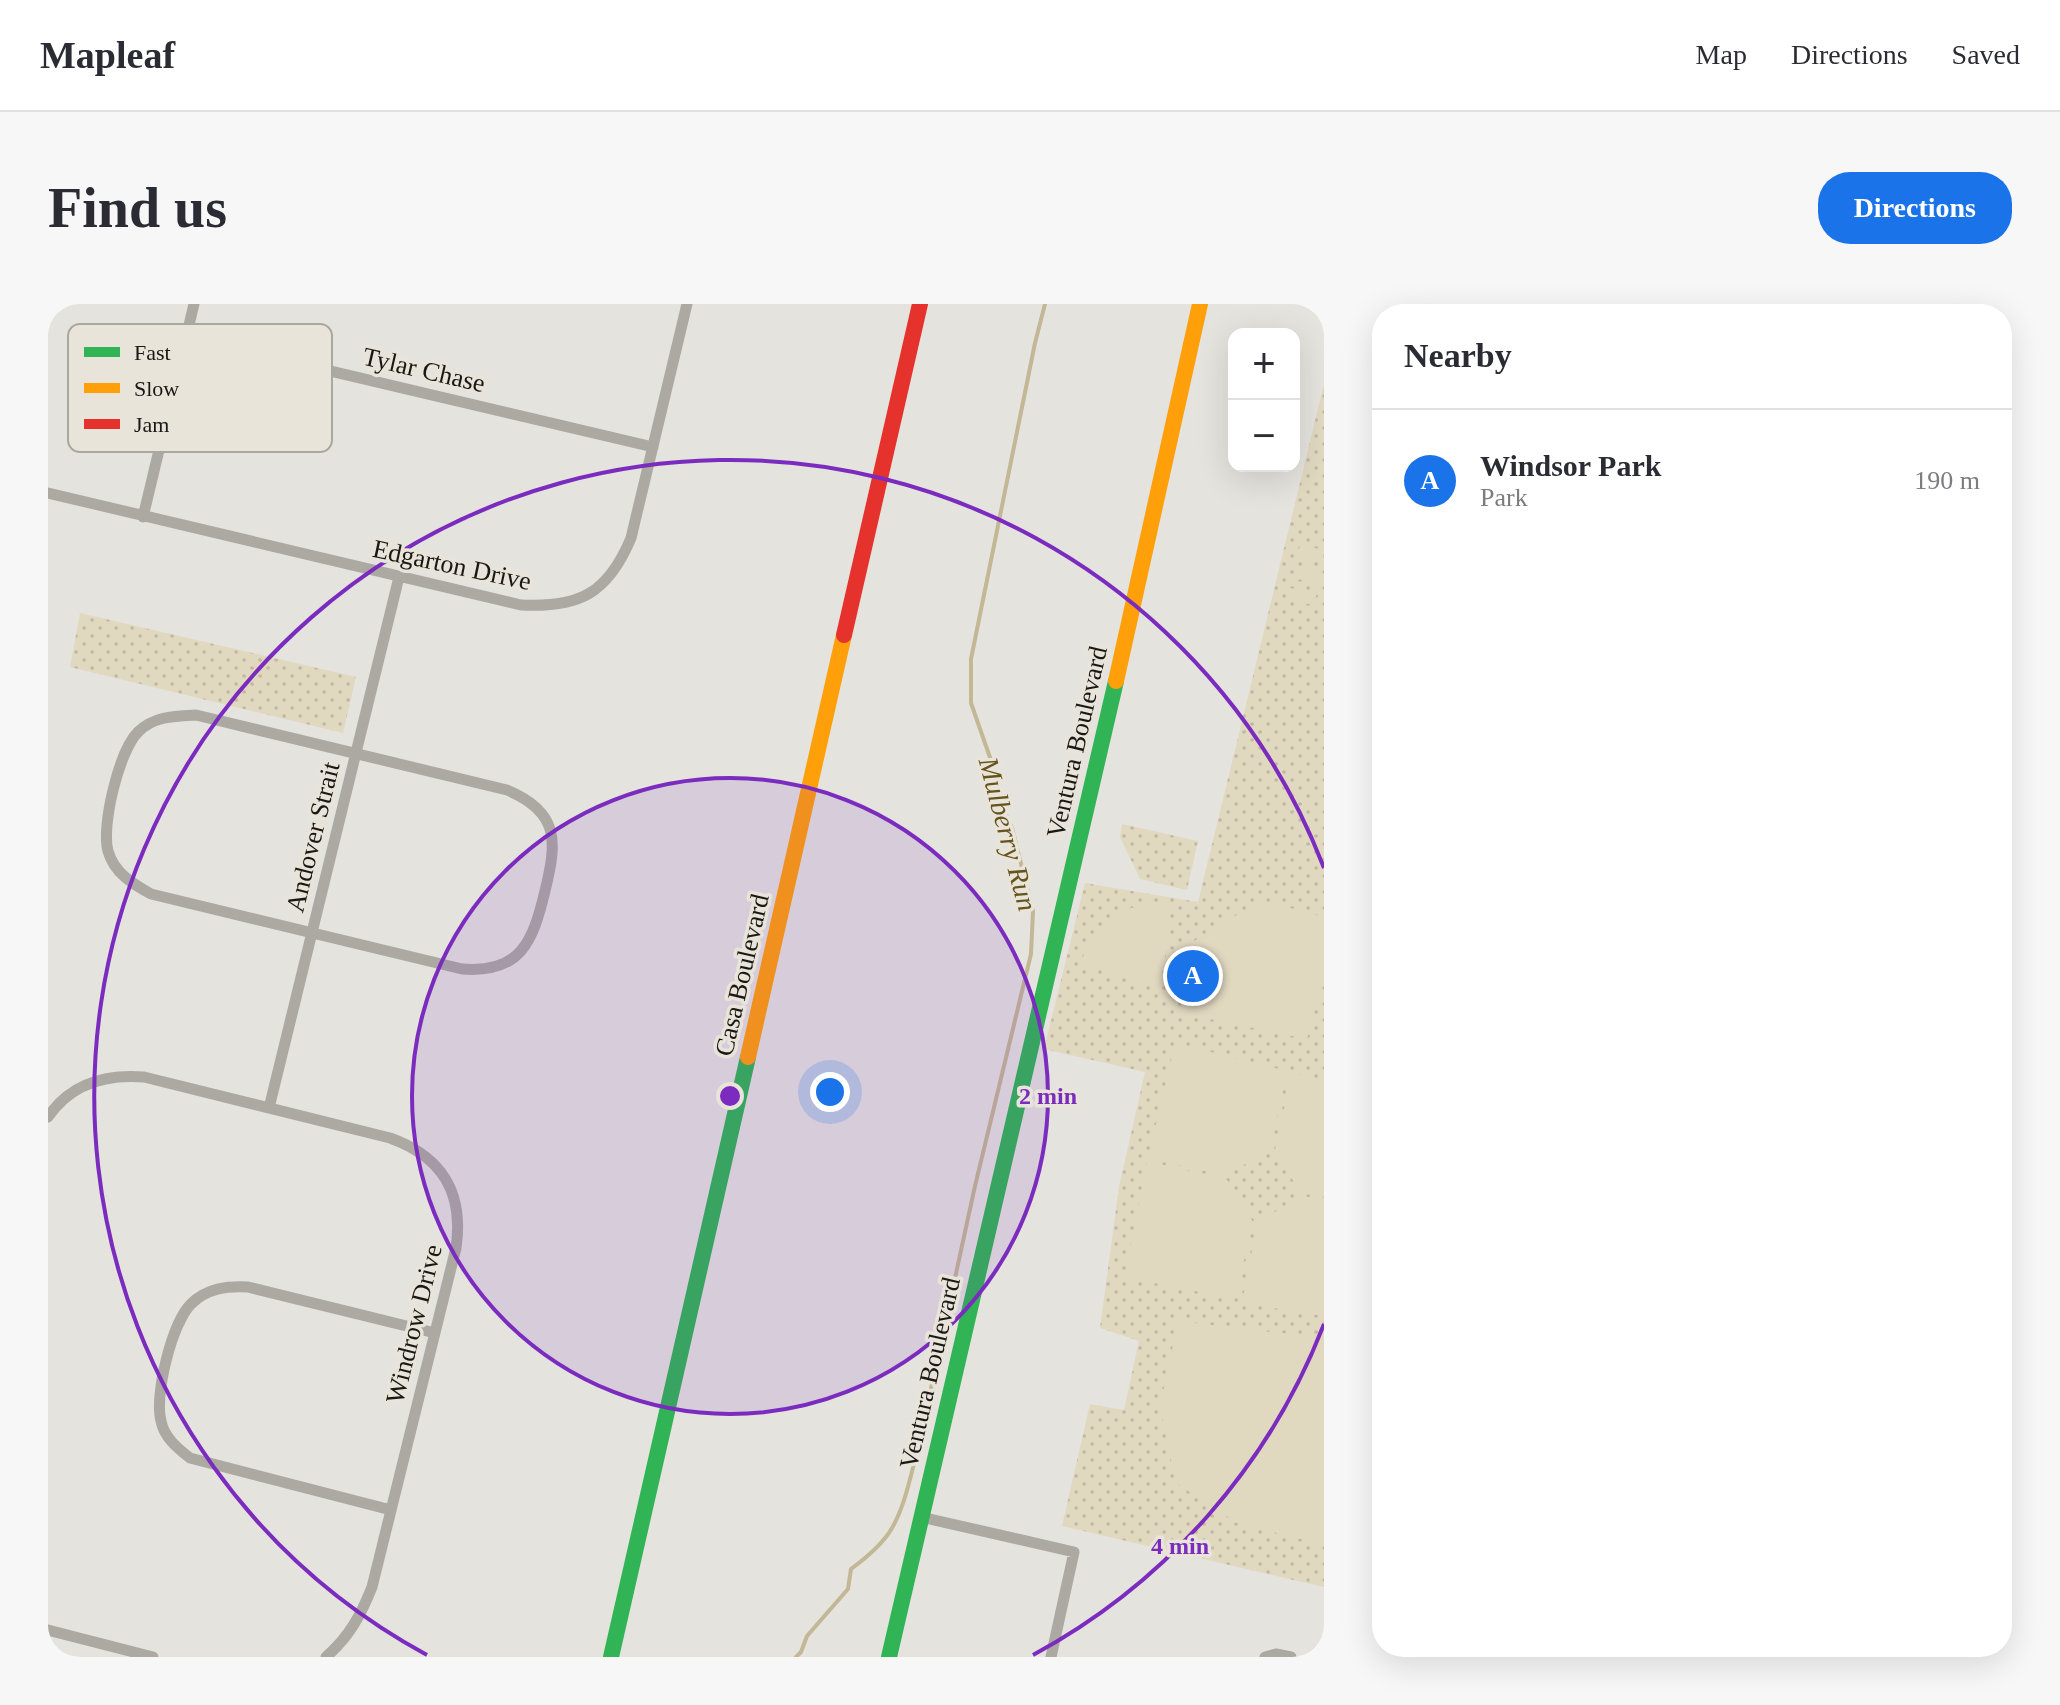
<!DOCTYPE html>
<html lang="en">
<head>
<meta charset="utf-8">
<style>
  :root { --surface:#fff; --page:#f7f7f7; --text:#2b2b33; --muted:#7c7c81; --line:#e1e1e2; --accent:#1a73e8 }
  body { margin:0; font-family:"Times New Roman",serif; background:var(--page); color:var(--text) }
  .controls { position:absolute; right:24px; top:24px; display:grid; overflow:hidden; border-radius:16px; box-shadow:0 8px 32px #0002 }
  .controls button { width:72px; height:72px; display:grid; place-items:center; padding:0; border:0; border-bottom:2px solid var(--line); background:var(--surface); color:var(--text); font:40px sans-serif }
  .you { position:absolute; left:782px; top:788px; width:28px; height:28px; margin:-20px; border:6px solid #fff; border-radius:50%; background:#1a73e8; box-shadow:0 0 0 12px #1a73e833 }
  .badge { display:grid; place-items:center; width:52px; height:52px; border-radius:50%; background:var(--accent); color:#fff; font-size:26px; font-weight:700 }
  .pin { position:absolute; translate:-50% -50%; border:4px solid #fff; box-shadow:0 2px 8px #0006 }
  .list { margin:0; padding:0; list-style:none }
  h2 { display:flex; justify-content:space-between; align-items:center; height:104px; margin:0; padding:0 32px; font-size:34px }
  h2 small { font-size:26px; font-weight:400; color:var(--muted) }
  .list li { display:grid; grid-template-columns:52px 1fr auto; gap:24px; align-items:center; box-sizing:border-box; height:144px; padding:0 32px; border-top:2px solid var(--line) }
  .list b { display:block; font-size:30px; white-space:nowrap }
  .list p { margin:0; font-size:26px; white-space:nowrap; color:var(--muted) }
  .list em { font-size:26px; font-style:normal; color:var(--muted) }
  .map { position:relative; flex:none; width:1276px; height:1353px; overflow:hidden; border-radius:32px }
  header { display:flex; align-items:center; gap:48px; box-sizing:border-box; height:112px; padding:0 40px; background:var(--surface); border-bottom:2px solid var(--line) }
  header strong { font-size:38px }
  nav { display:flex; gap:44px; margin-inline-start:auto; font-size:28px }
  .intro { display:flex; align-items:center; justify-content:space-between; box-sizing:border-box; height:192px; padding:0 48px }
  h1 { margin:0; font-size:56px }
  .button { padding:20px 36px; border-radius:32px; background:var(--accent); color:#fff; font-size:28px; font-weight:700 }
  main { display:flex; gap:48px; padding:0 48px }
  aside { flex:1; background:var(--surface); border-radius:32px; box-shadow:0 8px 32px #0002 }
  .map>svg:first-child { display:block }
  .green { fill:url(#green-dots) }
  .pitch { fill:#e1d8c0 }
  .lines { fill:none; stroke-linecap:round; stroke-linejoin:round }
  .stream { stroke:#c3b795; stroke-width:4 }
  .street { stroke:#aba9a2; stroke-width:11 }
  .fast { stroke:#30b455; stroke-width:16 }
  .slow { stroke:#ff9f0a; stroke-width:16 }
  .jam { stroke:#e5322d; stroke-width:16 }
  .ring { fill:none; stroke:#7b2cbf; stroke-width:4 }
  .labels { text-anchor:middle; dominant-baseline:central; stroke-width:7; stroke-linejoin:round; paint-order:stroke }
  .street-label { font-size:26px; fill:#191814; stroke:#e8e4da }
  .water-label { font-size:28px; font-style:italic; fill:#66531d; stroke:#e8e4da }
  .key { fill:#e8e4da; stroke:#aaa79f; stroke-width:2 }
  .key-label { font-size:22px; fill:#191814 }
  .centre { fill:#7b2cbf; stroke:#e8e4da; stroke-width:4 }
  .ring-label { font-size:24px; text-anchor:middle; font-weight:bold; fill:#7b2cbf; stroke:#e8e4da; stroke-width:7; stroke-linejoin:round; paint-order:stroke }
</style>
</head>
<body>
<header>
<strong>Mapleaf</strong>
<nav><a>Map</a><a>Directions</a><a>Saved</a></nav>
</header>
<div class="intro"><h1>Find us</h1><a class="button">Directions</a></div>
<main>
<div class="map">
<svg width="1276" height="1353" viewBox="0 0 1276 1353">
  <defs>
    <pattern id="green-dots" width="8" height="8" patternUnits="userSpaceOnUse" patternTransform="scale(2)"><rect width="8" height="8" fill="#e1d8c0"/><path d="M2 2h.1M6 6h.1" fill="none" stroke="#c0b9a4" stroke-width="1.8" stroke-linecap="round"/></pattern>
  </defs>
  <rect width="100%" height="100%" fill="#e4e3de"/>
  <path class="green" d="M 1276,80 L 1276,1283 L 1014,1222 L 1042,1100 L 1076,1106 L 1091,1037 L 1052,1024 L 1071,883 L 1097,768 L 996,745 L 1037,579 L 1150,598 Z
    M 32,309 L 308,373 L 295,429 L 22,363 Z
    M 1074,520 L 1150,537 L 1139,586 L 1092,575 L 1072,533 Z"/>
  <path class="pitch" d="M 1252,241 L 1276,246 L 1275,259 L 1249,253 Z
    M 1247,262 L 1273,268 L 1271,280 L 1245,274 Z
    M 1242,284 L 1269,289 L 1266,301 L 1240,296 Z
    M 1213,596 L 1276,613 L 1276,669 L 1259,735 L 1132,709 L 1146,637 Z
    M 1110,599 L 1122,600 L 1120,639 L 1112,676 L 1104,681 L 1066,672 L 1033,658 C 1048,617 1067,604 1110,599 Z
    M 1135,741 L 1239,767 L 1223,844 L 1178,872 L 1100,854 L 1125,748 Z
    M 1244,768 L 1276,777 L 1276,893 L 1252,888 L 1227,846 Z
    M 1099,857 L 1179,876 L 1205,918 L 1187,995 L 1076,973 Z
    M 1252,891 L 1276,897 L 1276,1012 L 1194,999 L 1209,920 Z
    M 1130,1017 L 1276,1034 L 1276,1241 L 1189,1219 L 1128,1179 L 1112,1103 Z"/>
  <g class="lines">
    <path class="stream" d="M 748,1353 L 753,1348 L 759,1332 L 800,1285 L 803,1265 C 818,1254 835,1240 844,1224 C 857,1202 862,1173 869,1149 L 927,882 L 983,650 L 985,607 L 964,524 L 941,473 L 946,465 L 923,399 L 923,355 L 987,39 L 997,0"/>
    <path class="street" d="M 138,33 L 605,143
      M 0,189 L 473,301 C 532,304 560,289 583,234 L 639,0
      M 95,213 L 146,0
      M 148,411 L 459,486 C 512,508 509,538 497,587 C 485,637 473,670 414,665 L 103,590 C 85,580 66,569 60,547 C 53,522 71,447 90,428 C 106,412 127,412 148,411 Z
      M 221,804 L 351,273
      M 0,813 C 23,779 58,770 96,773 L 342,834 C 395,853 416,889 408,944 L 324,1283 C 313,1311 301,1333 278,1353
      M 343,1206 L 142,1154 C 129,1144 116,1133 113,1117 C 106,1091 124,1019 143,1000 C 159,984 179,982 200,983 L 387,1029
      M 873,1213 L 1026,1248 L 1003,1353
      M 0,1326 L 105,1353
      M 1217,1353 L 1228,1350 L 1243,1353"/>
    <path class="fast" d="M 563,1353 L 700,753
      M 841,1353 L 1068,377"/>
    <path class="slow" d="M 1068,377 L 1152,0
      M 700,753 L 796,331"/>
    <path class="jam" d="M 796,331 L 872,0"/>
  </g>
  <circle cx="682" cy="792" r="318" fill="#7b2cbf" fill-opacity=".12"/>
  <g class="ring">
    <circle cx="682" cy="792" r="318"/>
    <path d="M1276 1020A636 636 0 0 1 985 1351M379 1351A636 636 0 1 1 1276 564"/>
  </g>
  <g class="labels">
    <g class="street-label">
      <text transform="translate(376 66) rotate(13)">Tylar Chase</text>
      <text transform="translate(404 261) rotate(12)">Edgarton Drive</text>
      <text transform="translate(1029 438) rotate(-77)">Ventura Boulevard</text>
      <text transform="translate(265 533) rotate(-76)">Andover Strait</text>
      <text transform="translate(694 671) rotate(-77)">Casa Boulevard</text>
      <text transform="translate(366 1020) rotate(-76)">Windrow Drive</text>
      <text transform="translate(882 1069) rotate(-77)">Ventura Boulevard</text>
    </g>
    <g class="water-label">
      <text transform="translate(960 530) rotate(75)">Mulberry Run</text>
    </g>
  </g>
  <rect x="20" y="20" width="264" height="128" rx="12" class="key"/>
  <rect x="36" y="43" width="36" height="10" fill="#30b455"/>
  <rect x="36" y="79" width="36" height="10" fill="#ff9f0a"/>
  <rect x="36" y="115" width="36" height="10" fill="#e5322d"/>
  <g class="key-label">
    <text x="86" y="56">Fast</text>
    <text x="86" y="92">Slow</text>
    <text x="86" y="128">Jam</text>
  </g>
  <circle cx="682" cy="792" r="12" class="centre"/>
  <g class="ring-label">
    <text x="1000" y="800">2 min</text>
    <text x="1132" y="1250">4 min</text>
  </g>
</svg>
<div class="controls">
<button>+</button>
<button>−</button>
</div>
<div class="you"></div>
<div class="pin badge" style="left:1145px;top:672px">A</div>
</div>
<aside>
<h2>Nearby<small></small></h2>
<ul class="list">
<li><span class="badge">A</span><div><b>Windsor Park</b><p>Park</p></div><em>190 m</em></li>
</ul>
</aside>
</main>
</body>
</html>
